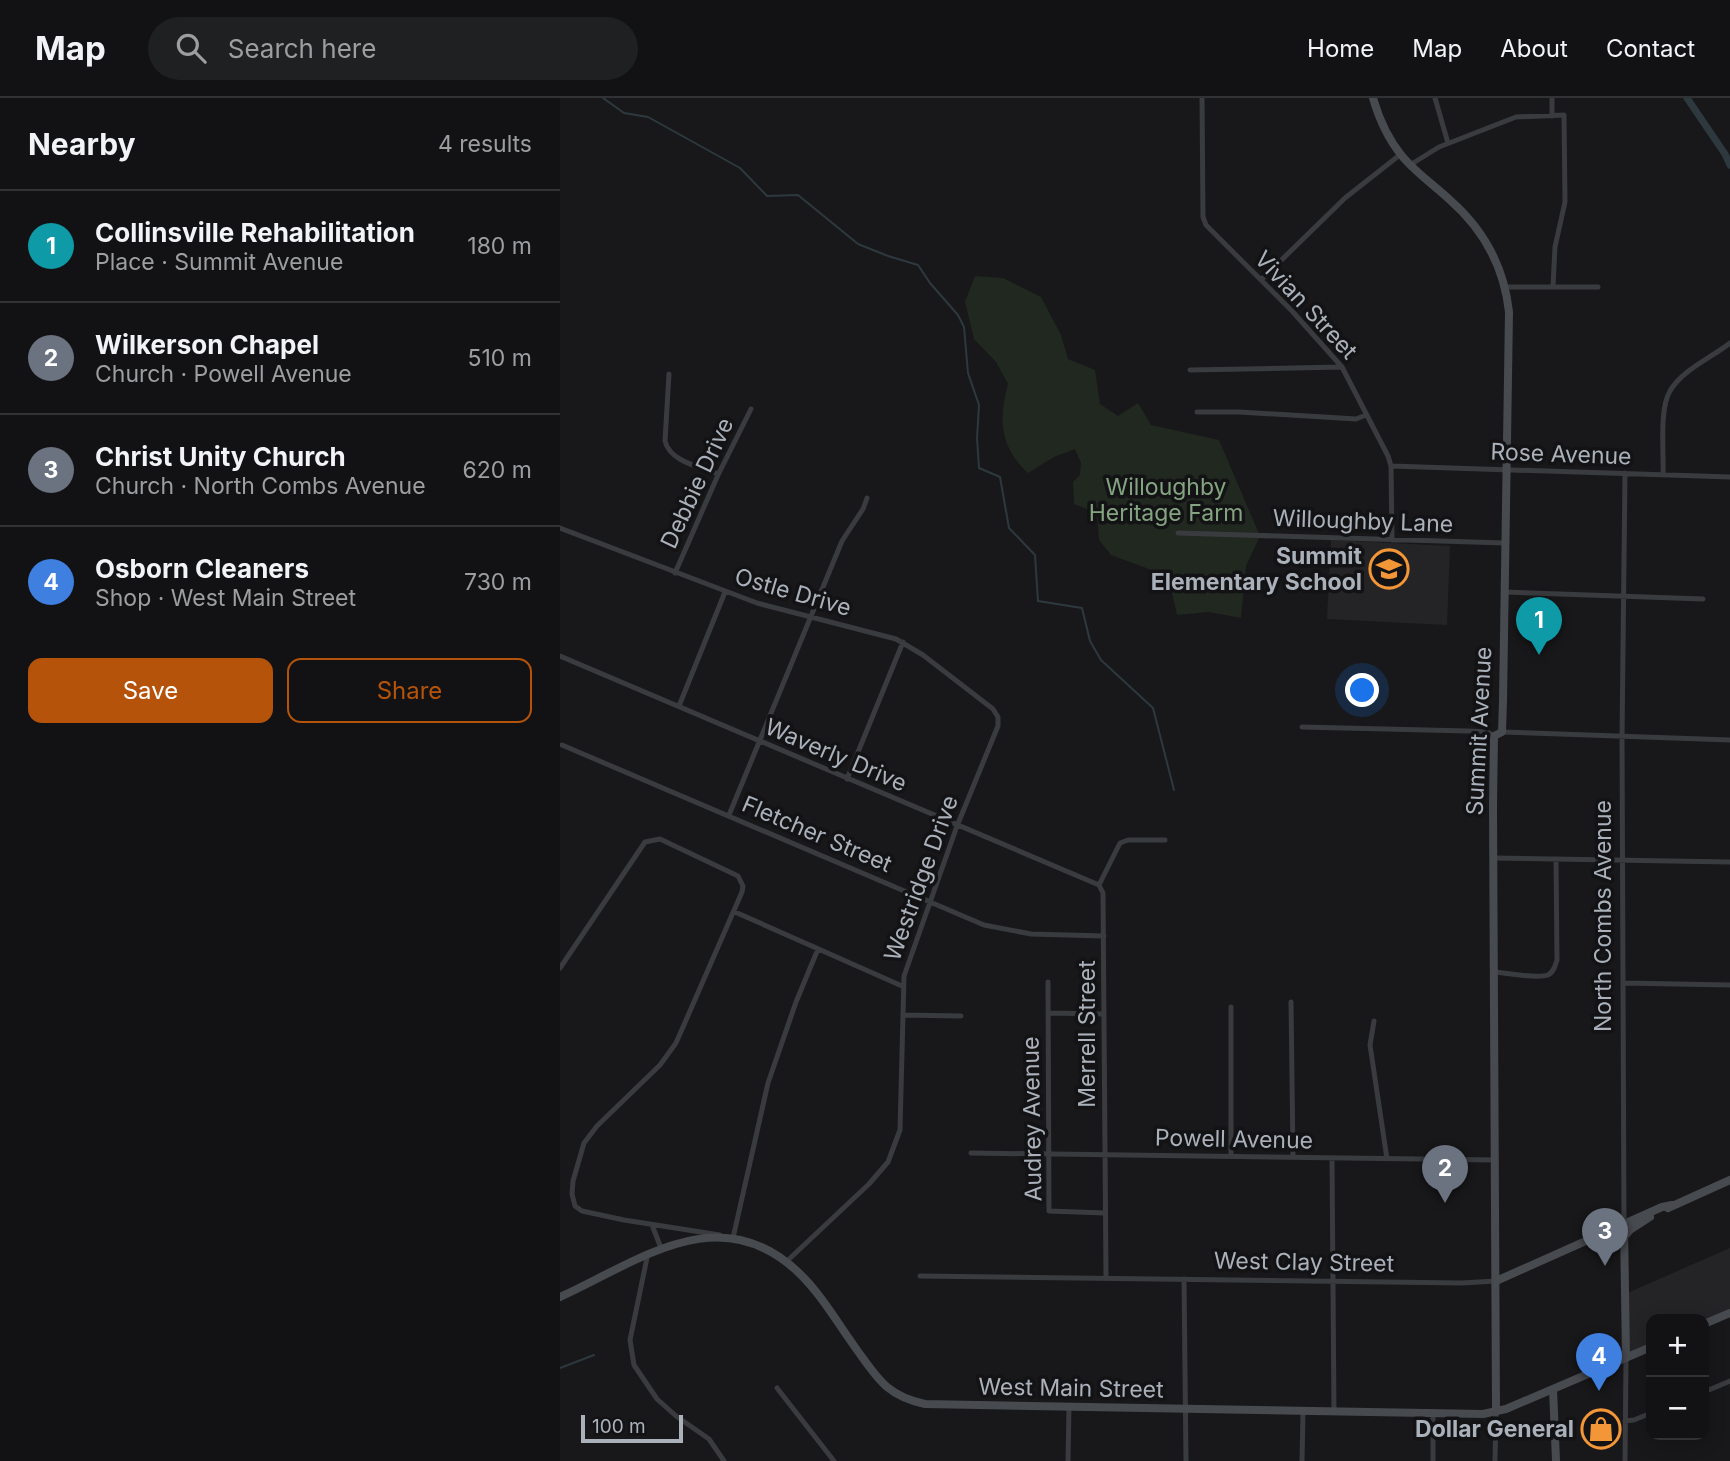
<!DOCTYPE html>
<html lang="en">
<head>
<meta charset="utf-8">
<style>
  :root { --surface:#121214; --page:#1f2022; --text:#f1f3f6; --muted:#9c9ea0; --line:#313234; --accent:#b45309 }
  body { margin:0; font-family:Inter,sans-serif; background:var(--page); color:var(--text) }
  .controls { position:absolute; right:21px; bottom:21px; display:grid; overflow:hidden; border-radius:14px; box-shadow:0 4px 18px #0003 }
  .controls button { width:63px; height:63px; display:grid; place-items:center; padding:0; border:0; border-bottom:2px solid var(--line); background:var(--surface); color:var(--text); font:35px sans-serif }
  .scale { position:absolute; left:21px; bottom:18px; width:102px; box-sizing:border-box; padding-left:7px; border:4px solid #aab1ba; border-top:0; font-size:19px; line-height:24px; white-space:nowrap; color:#aab1ba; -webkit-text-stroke:5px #131315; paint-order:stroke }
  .you { position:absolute; left:803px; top:593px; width:24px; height:24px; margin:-18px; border:5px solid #fff; border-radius:50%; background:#1a73e8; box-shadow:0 0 0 10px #1a73e833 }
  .badge { display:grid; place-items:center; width:46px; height:46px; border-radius:50%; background:var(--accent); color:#fff; font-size:23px; font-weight:700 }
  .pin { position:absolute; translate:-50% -58px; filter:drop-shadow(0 2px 4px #0008) }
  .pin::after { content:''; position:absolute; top:37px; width:24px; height:21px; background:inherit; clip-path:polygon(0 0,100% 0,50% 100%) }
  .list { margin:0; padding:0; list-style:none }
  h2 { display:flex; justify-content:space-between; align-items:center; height:91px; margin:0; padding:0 28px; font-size:30px }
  h2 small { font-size:23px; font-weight:400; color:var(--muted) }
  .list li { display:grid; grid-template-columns:46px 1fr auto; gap:21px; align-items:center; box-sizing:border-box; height:112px; padding:0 28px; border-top:2px solid var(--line) }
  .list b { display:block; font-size:26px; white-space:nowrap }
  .list p { margin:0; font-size:23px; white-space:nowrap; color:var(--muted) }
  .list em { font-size:23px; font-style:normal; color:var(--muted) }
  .actions { display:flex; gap:14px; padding:21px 28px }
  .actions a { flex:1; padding:16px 0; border:2px solid var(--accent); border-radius:14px; text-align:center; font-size:24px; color:var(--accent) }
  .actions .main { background:var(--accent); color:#fff }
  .icon { flex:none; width:38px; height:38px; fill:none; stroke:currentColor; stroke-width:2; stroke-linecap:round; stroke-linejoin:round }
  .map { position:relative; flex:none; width:1170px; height:1363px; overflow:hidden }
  header { display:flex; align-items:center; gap:42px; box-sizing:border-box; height:98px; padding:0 35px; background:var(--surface); border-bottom:2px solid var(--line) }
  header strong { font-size:33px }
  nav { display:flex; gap:38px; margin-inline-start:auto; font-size:24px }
  .search { width:490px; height:63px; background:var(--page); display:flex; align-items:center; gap:18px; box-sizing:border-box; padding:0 24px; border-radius:38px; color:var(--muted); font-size:26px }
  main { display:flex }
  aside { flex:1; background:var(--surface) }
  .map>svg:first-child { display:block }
  .built { fill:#242427 }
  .green { fill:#20281f }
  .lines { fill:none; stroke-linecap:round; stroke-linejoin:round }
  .stream { stroke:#2d393e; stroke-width:2 }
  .canal { stroke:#2d393e; stroke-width:7 }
  .street { stroke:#393b3f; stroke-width:5 }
  .secondary { stroke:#474a4f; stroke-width:8 }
  .labels { text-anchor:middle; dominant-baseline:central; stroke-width:7; stroke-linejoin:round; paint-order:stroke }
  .street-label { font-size:23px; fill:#aab1ba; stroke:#131315 }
  .park-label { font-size:23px; fill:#84a481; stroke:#131315 }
  .poi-label { font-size:23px; font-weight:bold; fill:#aab1ba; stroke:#131315; text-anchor:end }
</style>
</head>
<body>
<header>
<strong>Map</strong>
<div class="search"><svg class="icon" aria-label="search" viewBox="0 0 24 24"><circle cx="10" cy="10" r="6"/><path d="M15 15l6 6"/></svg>Search here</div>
<nav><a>Home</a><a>Map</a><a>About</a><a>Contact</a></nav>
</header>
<main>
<aside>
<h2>Nearby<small>4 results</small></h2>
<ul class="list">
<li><span class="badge" style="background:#0f9aa8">1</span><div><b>Collinsville Rehabilitation</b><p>Place · Summit Avenue</p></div><em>180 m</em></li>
<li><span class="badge" style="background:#6b7280">2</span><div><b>Wilkerson Chapel</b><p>Church · Powell Avenue</p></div><em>510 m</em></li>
<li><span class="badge" style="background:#6b7280">3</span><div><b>Christ Unity Church</b><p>Church · North Combs Avenue</p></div><em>620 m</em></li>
<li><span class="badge" style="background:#3f7fe0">4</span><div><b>Osborn Cleaners</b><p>Shop · West Main Street</p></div><em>730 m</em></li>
</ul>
<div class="actions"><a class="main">Save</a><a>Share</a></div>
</aside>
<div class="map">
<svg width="1170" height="1363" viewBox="0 0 1170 1363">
  <rect width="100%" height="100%" fill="#18181a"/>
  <path class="built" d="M 771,442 L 890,448 L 887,527 L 767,521 Z
    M 1170,1150 L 1170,1215 L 1144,1227 L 1144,1221 L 1091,1221 L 1091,1249 L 1066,1260 L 1065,1196 Z"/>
  <path class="green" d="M 415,178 L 443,180 L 481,199 L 501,237 L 508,261 L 535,272 L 540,306 L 558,318 L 578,305 L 591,327 L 659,342 L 700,438 L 686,468 L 681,520 L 649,514 L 617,517 L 608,478 L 551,457 L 539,442 L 537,415 L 514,406 L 513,384 L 520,377 L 521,365 L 515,351 L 494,359 L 468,375 C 440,349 438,322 448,286 L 436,264 L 414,241 L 405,204 Z
    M 969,535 L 984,536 L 984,547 L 978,556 Z"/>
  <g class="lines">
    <path class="stream" d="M 43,0 L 64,15 L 88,19 L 180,70 L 207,98 L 238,97 L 298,146 L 328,158 L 358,167 L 370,185 L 398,217 L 404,229 L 408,275 L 419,307 L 417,340 L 419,370 L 440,379 L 449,430 L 475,457 L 478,503 L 522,510 L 530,543 L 541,562 L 593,610 L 614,692
      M 0,1270 L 34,1257"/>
    <path class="canal" d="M 1127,0 L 1165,56 L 1170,67"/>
    <path class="street" d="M 642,0 L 643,119 L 646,127 L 732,213 L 782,269 L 828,358 L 831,368 L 832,442
      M 875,0 L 888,45
      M 992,0 L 992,18
      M 850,67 L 879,49 L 956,19 L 1004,17 L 1005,104 L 995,149 L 993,188
      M 702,181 L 785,100 L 841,56
      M 945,189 L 1038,189
      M 630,272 L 782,269
      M 109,276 L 105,343 C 110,364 141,369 158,376
      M 637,314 L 679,314 L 796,321 L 806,317
      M 831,368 L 1170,379
      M 1103,376 C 1104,355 1099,311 1110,293 C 1122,272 1151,260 1170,245
      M 0,430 L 197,505 L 336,541 L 363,557 L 433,611 L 438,619 L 438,628 L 397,728 L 344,878 L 340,1032 L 328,1064 L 309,1086 L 226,1164
      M 618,435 L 945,445
      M 115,475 L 158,377 L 191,311
      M 944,494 L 1143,501
      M 0,558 L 539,787
      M 119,608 L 165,494
      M 742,629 L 908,633 L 928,634 L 934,638
      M 942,634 L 1170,642
      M 2,647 L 424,827 L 471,836 L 544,838
      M 287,681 L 343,544
      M 169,717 L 282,443 L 303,411 L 307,400
      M 933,760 L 1170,764
      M 175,814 L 342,888
      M 0,870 L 85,744 L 100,741 L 178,778 L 183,788 L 182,794 L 116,945 L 100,967 L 37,1028 L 24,1045 L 13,1083 L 12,1096 L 15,1108 L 22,1113 L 64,1122 L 160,1137
      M 935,874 C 947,875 977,881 988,877 C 994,874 995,868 997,862 L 996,761
      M 488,884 L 489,1113 L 545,1115
      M 1063,885 L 1170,887
      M 731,904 L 733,1059
      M 671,909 L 671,1058
      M 488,915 L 544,916
      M 343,917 L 401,918
      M 814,923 L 810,947 L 827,1061
      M 411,1055 L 936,1062
      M 772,1060 L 774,1314
      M 1064,1126 L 1062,639 L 1065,375
      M 92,1127 L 101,1150
      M 173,1140 L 208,985 L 236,904 L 258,851
      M 88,1155 L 70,1242 L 74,1267 L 97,1301 L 116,1318 L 149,1341 L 164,1363
      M 360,1178 L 902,1185 L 936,1183
      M 546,1179 L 543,795 L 539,787 L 560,745 L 568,742 L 605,742
      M 624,1181 L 626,1363
      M 217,1290 L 274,1363
      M 1144,1294 L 1170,1283
      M 873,1316 L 873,1363
      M 1065,1323 L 1074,1322 L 1091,1315
      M 508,1363 L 509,1309
      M 742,1363 L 743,1314
      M 935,1363 L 936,1314
      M 1065,1363 L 1066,1260"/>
    <path class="secondary" d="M 813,0 C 819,21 828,41 842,58 C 856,75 874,87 890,102 C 924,132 944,168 949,214 L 943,603 L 942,634 L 934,638 L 933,708 L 936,1314
      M 1108,1110 L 1170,1082
      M 1064,1126 L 1066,1260
      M 1065,1138 L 1070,1132 L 1090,1119
      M 936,1183 L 1102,1109 L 1112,1107
      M 0,1199 C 79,1163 160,1099 239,1175 C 262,1197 278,1226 297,1252 C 318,1281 327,1298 365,1306 L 923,1316 L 946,1311 L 1091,1249
      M 1144,1226 L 1170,1215
      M 993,1291 L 996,1363"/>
  </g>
  <defs>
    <g id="school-ring" transform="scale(2.0125)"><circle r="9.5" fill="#131315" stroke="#f39637" stroke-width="1.5"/><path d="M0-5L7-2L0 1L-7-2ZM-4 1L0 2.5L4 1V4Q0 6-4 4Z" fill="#f39637"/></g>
    <g id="shop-ring" transform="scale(2.0125)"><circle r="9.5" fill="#131315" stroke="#f39637" stroke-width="1.5"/><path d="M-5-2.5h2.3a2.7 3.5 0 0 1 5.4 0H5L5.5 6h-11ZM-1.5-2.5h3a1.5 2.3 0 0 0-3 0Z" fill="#f39637"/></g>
  </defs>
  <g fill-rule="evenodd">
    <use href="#school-ring" x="829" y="471"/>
    <use href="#shop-ring" x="1041" y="1331"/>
  </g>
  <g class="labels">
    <g class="street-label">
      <text transform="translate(746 207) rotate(47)">Vivian Street</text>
      <text transform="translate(1001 356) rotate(2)">Rose Avenue</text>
      <text transform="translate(137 385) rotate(-65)">Debbie Drive</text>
      <text transform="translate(803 423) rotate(2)">Willoughby Lane</text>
      <text transform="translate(233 494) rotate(16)">Ostle Drive</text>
      <text transform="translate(919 633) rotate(-87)">Summit Avenue</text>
      <text transform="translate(276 657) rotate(23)">Waverly Drive</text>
      <text transform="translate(257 736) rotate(23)">Fletcher Street</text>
      <text transform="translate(361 780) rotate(-70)">Westridge Drive</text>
      <text transform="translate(1043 818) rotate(-90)">North Combs Avenue</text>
      <text transform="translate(527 936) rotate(-90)">Merrell Street</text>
      <text transform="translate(472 1021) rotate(-91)">Audrey Avenue</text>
      <text transform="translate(674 1041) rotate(1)">Powell Avenue</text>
      <text transform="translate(744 1164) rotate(1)">West Clay Street</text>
      <text transform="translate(511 1290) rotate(1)">West Main Street</text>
    </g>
    <g class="park-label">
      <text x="606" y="389">Willoughby<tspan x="606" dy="26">Heritage Farm</tspan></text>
    </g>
    <g class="poi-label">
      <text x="802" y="458">Summit<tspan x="802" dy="26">Elementary School</tspan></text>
      <text x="1014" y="1331">Dollar General</text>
    </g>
  </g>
</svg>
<div class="controls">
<button>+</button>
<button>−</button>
</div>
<div class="scale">100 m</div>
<div class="you"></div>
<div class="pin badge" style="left:979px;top:557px;background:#0f9aa8">1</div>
<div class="pin badge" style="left:885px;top:1105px;background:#6b7280">2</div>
<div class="pin badge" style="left:1045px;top:1168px;background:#6b7280">3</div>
<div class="pin badge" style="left:1039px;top:1293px;background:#3f7fe0">4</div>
</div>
</main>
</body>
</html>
